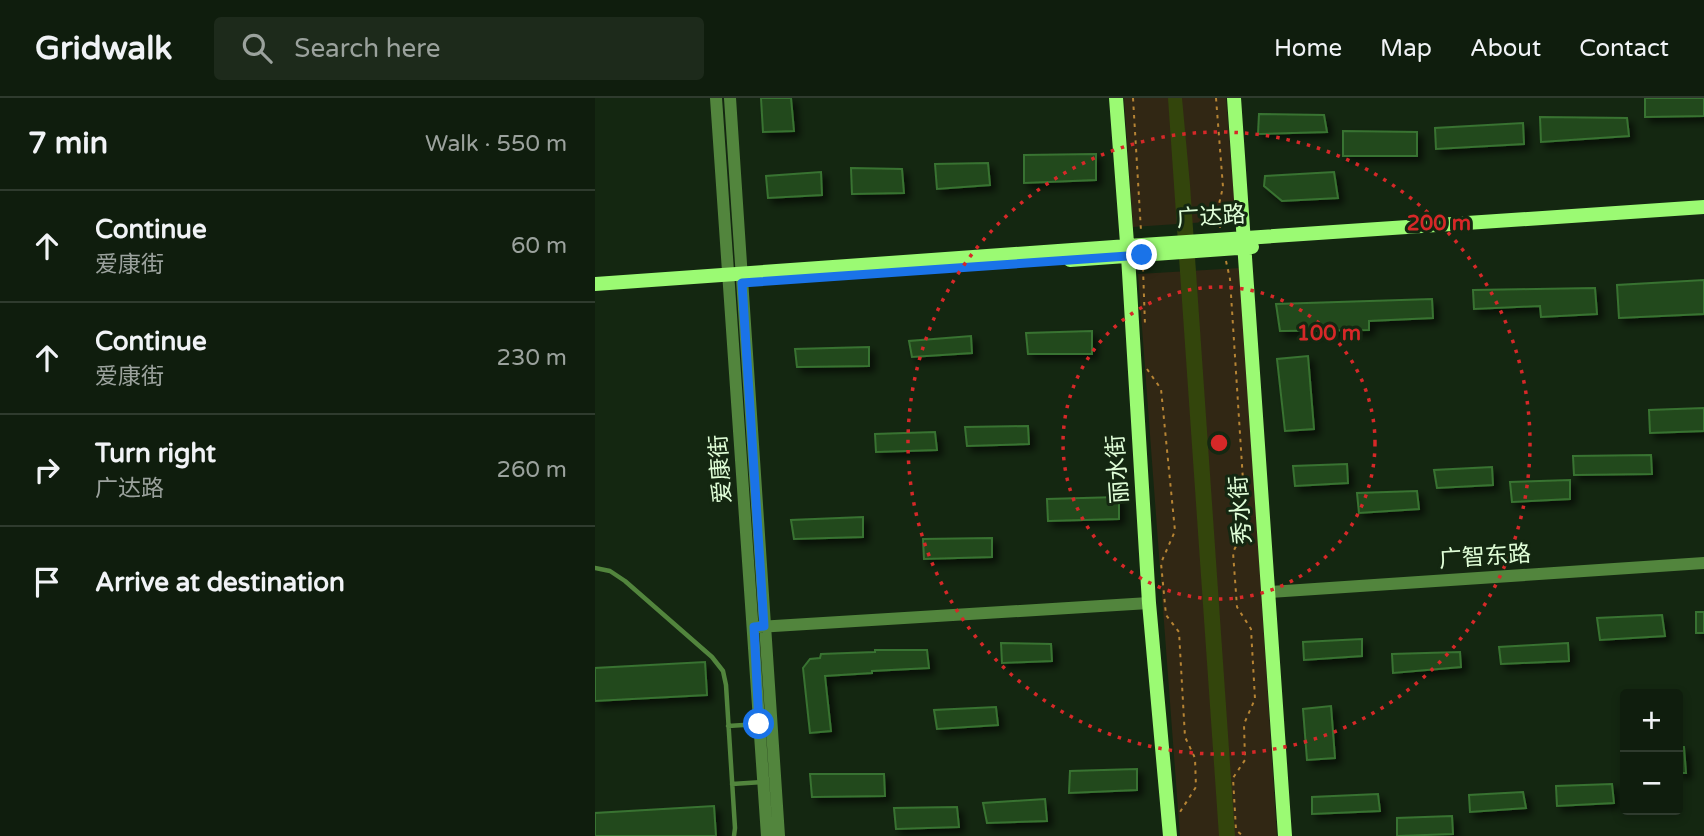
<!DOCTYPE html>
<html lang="en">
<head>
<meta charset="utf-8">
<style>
  :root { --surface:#0f1d0d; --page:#1d2a1b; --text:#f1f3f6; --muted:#9ba29d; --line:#2f3b2e }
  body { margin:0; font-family:"Varela Round","Noto Sans SC",sans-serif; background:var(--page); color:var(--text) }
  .controls { position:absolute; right:21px; bottom:21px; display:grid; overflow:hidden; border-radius:7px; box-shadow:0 4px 10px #0003 }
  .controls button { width:63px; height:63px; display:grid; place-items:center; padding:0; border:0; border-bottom:2px solid var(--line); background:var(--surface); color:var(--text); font:35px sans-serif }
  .stop { position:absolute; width:21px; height:21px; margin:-16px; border:5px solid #1a73e8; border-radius:50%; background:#fff }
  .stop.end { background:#1a73e8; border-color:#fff; box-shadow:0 2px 7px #0008 }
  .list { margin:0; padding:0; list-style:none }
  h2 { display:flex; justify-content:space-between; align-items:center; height:91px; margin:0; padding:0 28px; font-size:30px }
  h2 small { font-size:23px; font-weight:400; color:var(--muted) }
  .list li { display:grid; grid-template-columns:46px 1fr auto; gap:21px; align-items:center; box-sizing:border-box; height:112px; padding:0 28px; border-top:2px solid var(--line) }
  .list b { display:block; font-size:26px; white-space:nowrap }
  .list p { margin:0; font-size:23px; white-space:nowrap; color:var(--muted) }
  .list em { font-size:23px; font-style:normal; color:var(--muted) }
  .icon { flex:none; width:38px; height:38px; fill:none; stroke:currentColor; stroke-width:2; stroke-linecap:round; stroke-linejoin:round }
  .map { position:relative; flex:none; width:1109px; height:738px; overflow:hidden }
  header { display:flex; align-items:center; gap:42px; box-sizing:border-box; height:98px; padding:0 35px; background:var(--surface); border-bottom:2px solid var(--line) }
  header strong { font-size:33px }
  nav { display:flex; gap:38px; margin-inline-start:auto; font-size:24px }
  .search { width:490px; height:63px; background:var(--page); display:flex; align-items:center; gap:18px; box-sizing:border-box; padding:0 24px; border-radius:7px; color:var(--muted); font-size:26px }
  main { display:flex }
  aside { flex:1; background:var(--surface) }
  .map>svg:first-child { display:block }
  .green { fill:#312714 }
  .water { fill:#33450c }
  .building { fill:#23481d; stroke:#397330; stroke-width:2; filter:url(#shadow) }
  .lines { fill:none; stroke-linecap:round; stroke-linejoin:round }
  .path { stroke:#b68434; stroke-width:2; stroke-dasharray:3.5 5; stroke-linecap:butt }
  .service { stroke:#52853d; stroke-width:4.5 }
  .tertiary { stroke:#52853d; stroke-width:12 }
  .secondary { stroke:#9bfa73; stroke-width:14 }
  .route { stroke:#1a73e8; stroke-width:9 }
  .ring { fill:none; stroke:#d62828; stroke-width:3.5; stroke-dasharray:3.5 7 }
  .labels { text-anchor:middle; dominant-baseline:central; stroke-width:6; stroke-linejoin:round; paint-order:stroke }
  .street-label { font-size:23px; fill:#e0fed8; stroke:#142711 }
  .centre { fill:#d62828; stroke:#142711; stroke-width:3.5 }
  .ring-label { font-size:21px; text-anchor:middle; font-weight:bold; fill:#d62828; stroke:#142711; stroke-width:6; stroke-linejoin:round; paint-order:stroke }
</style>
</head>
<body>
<header>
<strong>Gridwalk</strong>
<div class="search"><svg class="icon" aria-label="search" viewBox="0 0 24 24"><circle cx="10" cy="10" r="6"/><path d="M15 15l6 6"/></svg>Search here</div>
<nav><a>Home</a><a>Map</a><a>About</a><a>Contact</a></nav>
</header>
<main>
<aside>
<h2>7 min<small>Walk · 550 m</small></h2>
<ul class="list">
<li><svg class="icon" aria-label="ahead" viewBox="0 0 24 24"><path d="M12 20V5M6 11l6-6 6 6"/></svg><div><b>Continue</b><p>爱康街</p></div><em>60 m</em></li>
<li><svg class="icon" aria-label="ahead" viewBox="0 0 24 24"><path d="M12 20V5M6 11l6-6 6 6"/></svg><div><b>Continue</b><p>爱康街</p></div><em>230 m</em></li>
<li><svg class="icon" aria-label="right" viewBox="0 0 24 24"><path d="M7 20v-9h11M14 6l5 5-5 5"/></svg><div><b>Turn right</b><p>广达路</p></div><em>260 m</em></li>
<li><svg class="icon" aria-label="arrive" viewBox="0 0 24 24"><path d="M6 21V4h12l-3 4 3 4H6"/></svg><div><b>Arrive at destination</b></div></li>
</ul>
</aside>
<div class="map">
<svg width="1109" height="738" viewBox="0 0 1109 738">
  <defs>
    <filter id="shadow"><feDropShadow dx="5" dy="5" stdDeviation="3.5" flood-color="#0009"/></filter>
  </defs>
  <rect width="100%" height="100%" fill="#142711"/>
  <path class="green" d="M 529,0 L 631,0 L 641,122 L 538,129 Z
    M 645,170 L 682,738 L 585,738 L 543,176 Z"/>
  <path class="water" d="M 573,0 L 587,0 L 595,87 L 640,738 L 624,738 Z"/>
  <path class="building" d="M 166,0 L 196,0 L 199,33 L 168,34 Z
    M 1050,0 L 1109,0 L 1109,18 L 1050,19 Z
    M 664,16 L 729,17 L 732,34 L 663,36 Z
    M 945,19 L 1032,20 L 1034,38 L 946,44 Z
    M 928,25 L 929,46 L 841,51 L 840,30 Z
    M 748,33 L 822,34 L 822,58 L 748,58 Z
    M 501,56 L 501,82 L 429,85 L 429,57 Z
    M 393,65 L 395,87 L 342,91 L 340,66 Z
    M 256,70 L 307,71 L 309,95 L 257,96 Z
    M 226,74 L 227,97 L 173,100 L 171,78 Z
    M 739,74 L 743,100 L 687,103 L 669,88 L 670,78 Z
    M 1109,182 L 1109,216 L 1024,220 L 1022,187 Z
    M 1000,190 L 1002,216 L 946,219 L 945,208 L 879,211 L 878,192 Z
    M 837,201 L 838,220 L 774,223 L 774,232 L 685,233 L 681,206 Z
    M 497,233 L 497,256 L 433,256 L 431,235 Z
    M 376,238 L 377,255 L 317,259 L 314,243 Z
    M 274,249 L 274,268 L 202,269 L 200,251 Z
    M 713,258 L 719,331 L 690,333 L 682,261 Z
    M 1109,310 L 1109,333 L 1055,335 L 1054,312 Z
    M 433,328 L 434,346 L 372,348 L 370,329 Z
    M 340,334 L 342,352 L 281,354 L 280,336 Z
    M 1056,357 L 1057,376 L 979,377 L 978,358 Z
    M 752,366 L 753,385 L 700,388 L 698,368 Z
    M 897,369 L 898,387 L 842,390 L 839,372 Z
    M 975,382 L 975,401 L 917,404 L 915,384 Z
    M 822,393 L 824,411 L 764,415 L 762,395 Z
    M 524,399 L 524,421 L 453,423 L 452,401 Z
    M 268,419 L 268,439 L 199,441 L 196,422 Z
    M 397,440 L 397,459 L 329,461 L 328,441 Z
    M 1101,514 L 1109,514 L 1109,535 L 1101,535 Z
    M 1067,517 L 1070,538 L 1005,542 L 1002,520 Z
    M 767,541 L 767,558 L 709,562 L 708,544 Z
    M 406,545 L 456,546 L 457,563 L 407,565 Z
    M 973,545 L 974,563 L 906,566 L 904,549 Z
    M 280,552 L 332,552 L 334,570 L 277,573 L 277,575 L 230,578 L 236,633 L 215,635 L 208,570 L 215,561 L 225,560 L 226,556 L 280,554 Z
    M 865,554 L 866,569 L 798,575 L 797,556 Z
    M 110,564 L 112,597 L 0,603 L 0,570 Z
    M 736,608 L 740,660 L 712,662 L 708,611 Z
    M 401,609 L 403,627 L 342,631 L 339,612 Z
    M 1083,649 L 1089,649 L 1091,675 L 1083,675 Z
    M 542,671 L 542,692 L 474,695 L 475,673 Z
    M 215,676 L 289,676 L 290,698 L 217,699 Z
    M 1017,686 L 1019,705 L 962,708 L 961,688 Z
    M 928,694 L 931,710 L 875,714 L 874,697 Z
    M 783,696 L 785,713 L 717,716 L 717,699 Z
    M 450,701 L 452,723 L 392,725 L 388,705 Z
    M 119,708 L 121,738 L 0,738 L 0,715 Z
    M 362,709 L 364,729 L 301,731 L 299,710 Z
    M 857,718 L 858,736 L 802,738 L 802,720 Z"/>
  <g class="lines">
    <path class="path" d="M 538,0 L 546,133
      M 621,0 L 628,89 L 624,106 L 625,130
      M 631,163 L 635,181 L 651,429 L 638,454 L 642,509 L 656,531 L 660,601 L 649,626 L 650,662 L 638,680 L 641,732 L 648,738
      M 548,170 L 550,227
      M 552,271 L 566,291 L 580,433 L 566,465 L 571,517 L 584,534 L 590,639 L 600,660 L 601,689 L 585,714"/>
    <path class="service" d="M 0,470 L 15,473 L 30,483 L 117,559 L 128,573 L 131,587 L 140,730 L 139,738
      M 133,628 L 164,626
      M 137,686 L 168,684"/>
    <path class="tertiary" d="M 121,0 L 172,738
      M 135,0 L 184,738
      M 674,494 L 1109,465
      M 163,529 L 554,505"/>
    <path class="secondary" d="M 521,0 L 533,158 L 554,505 L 575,738
      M 639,0 L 690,738
      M 475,162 L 657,149
      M 0,186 L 547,147 L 1109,109"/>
  </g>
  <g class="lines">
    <path class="route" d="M 164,626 L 159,529 L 169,528 L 147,185 L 547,157"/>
  </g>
  <g class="ring">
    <circle cx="624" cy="345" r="156"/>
    <circle cx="624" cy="345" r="311"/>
  </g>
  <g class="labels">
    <g class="street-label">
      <text transform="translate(616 119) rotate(-4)">广达路</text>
      <text transform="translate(126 371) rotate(-94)">爱康街</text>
      <text transform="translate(523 371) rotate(-94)">丽水街</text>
      <text transform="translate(646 412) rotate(-94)">秀水街</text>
      <text transform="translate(890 459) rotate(-4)">广智东路</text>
    </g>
  </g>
  <circle cx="624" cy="345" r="10" class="centre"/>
  <g class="ring-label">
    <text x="844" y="132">200 m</text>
    <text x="734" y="242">100 m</text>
  </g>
</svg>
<div class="controls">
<button>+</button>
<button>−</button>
</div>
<div class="stop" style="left:164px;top:626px"></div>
<div class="stop end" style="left:547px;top:157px"></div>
</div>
</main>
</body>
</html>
